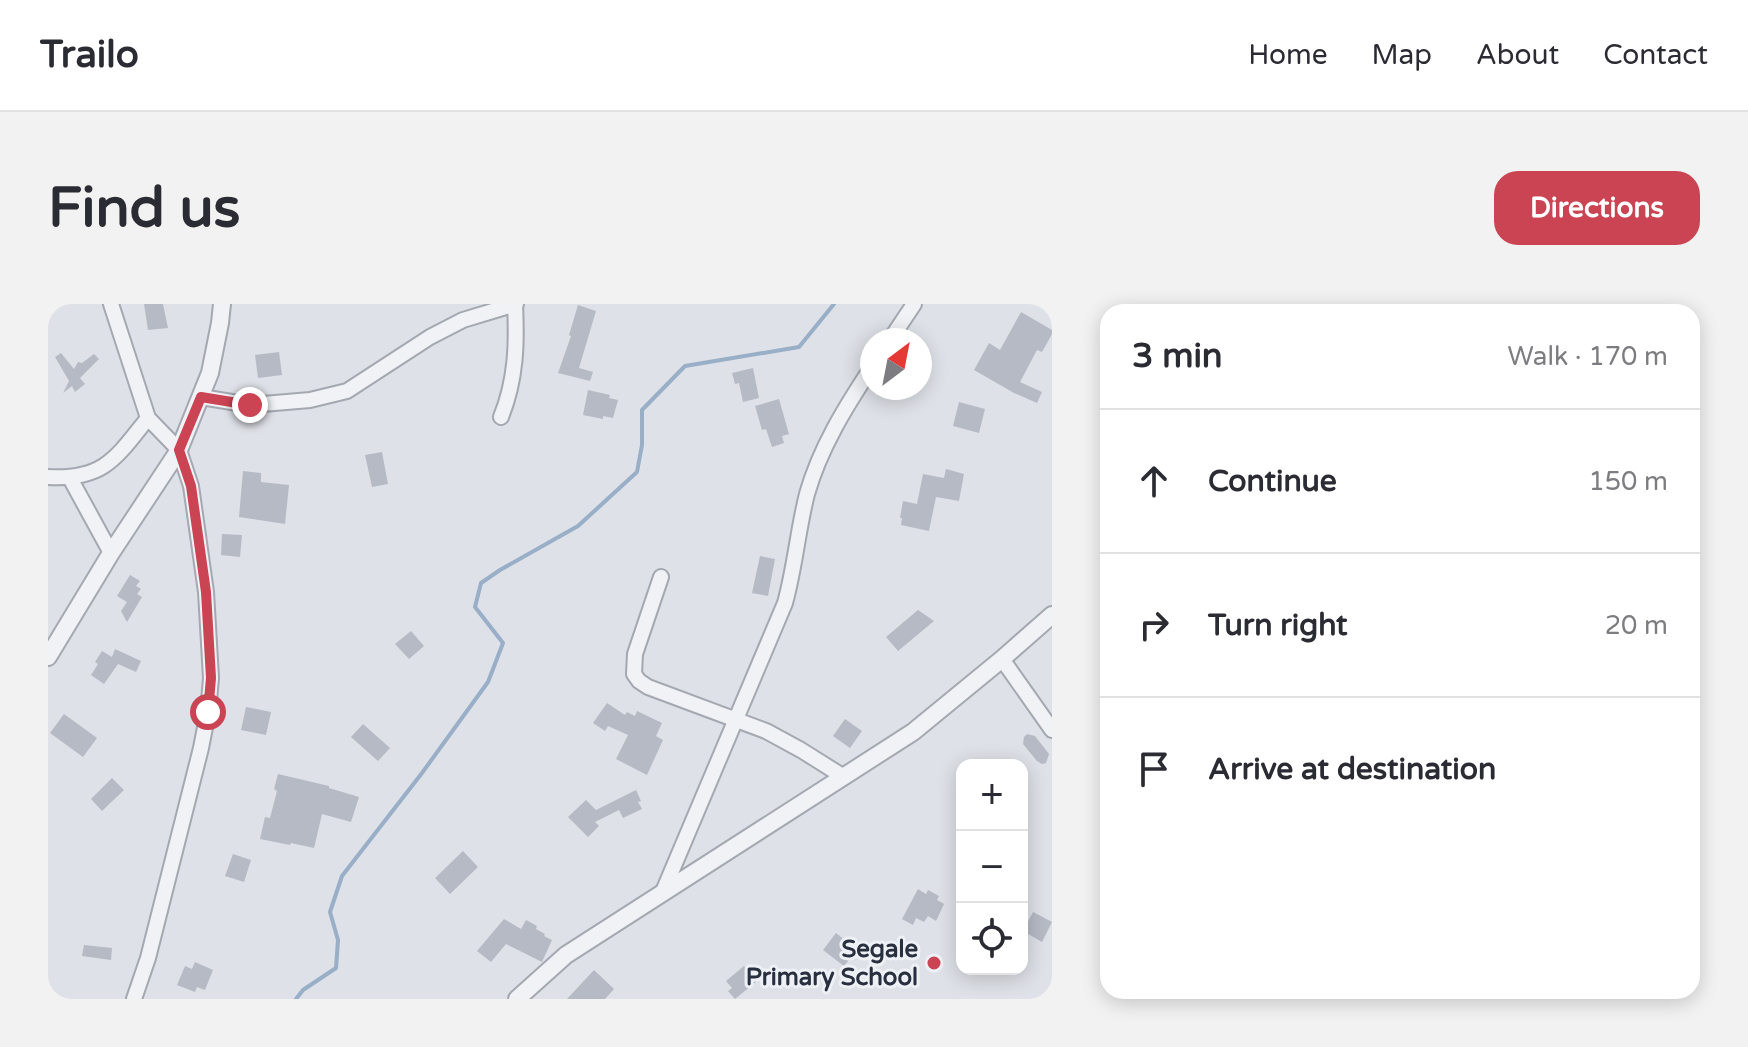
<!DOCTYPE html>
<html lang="en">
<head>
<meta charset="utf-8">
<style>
  :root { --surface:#fff; --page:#f2f2f3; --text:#2b2b33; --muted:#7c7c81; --line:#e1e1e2; --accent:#cb4453 }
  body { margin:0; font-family:"Varela Round",sans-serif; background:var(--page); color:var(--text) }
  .controls { position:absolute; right:24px; bottom:24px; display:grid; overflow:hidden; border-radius:16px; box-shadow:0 4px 20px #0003 }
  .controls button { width:72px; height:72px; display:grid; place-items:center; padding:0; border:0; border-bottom:2px solid var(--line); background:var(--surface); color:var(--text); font:40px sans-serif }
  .compass { position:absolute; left:812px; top:24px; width:72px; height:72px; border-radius:50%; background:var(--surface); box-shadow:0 4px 20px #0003; rotate:32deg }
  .stop { position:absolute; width:24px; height:24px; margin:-18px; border:6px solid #cb4453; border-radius:50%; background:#fff }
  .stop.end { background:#cb4453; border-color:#fff; box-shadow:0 2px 8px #0008 }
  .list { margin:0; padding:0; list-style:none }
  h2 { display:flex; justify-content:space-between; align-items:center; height:104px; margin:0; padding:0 32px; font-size:34px }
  h2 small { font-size:26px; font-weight:400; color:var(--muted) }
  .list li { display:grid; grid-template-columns:52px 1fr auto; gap:24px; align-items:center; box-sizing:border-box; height:144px; padding:0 32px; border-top:2px solid var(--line) }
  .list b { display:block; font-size:30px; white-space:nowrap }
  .list em { font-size:26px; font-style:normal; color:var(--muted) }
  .icon { flex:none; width:44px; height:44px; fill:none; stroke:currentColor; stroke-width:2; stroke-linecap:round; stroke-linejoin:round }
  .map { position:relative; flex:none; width:1004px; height:695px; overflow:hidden; border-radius:24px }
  header { display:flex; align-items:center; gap:48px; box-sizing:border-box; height:112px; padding:0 40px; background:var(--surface); border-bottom:2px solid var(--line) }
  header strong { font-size:38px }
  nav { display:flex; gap:44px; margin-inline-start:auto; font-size:28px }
  .intro { display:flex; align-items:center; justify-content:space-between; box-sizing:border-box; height:192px; padding:0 48px }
  h1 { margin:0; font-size:56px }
  .button { padding:20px 36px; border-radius:24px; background:var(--accent); color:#fff; font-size:28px; font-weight:700 }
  main { display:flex; gap:48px; padding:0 48px }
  aside { flex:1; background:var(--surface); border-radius:24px; box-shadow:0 4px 20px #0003 }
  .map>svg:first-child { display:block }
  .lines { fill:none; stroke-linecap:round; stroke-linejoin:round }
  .stream { stroke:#99aec7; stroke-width:4 }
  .building { fill:#b5bac4 }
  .minor-casing { stroke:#a4a8b1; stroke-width:18 }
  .tertiary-casing { stroke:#a4a8b1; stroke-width:20 }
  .minor { stroke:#f1f2f6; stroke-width:14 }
  .tertiary { stroke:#f1f2f6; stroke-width:16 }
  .route { stroke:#cb4453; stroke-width:10 }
  .poi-dot { fill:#cb4453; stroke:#edf0f5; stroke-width:3 }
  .labels { text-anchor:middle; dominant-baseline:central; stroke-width:6; stroke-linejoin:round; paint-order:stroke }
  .poi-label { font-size:24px; font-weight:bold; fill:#282f3e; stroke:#edf0f5; text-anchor:end }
</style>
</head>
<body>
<header>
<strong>Trailo</strong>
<nav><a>Home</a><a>Map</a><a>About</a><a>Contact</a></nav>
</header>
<div class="intro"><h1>Find us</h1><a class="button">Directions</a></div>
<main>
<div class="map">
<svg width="1004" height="695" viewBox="0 0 1004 695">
  <rect width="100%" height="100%" fill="#dee1e7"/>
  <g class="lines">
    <path class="stream" d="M 248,695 L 255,686 L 288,664 L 290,636 L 282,608 L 294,572 L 374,469 L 440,378 L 455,339 L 427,303 L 433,279 L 452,266 L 530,222 L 589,168 L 594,141 L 594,106 L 637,62 L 751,43 L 786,0"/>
  </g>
  <path class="building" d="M 96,0 L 115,0 L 120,24 L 100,26 Z
    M 530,1 L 548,7 L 531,64 L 545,68 L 542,77 L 510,69 L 523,32 L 521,31 Z
    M 973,8 L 1004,26 L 1004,30 L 994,48 L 989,46 L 972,78 L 994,88 L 989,99 L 966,89 L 926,66 L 941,39 L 952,46 Z
    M 231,48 L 234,71 L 210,74 L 207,51 Z
    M 13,49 L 26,65 L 30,58 L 34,59 L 46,50 L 51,55 L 32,74 L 37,80 L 27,88 L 24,82 L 15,89 L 21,77 L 7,53 Z
    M 705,64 L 711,94 L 695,98 L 691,79 L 687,80 L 684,69 Z
    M 540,86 L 562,91 L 561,94 L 570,96 L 565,114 L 555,112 L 555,115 L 535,111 Z
    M 731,95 L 741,130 L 734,132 L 736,139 L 724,143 L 718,125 L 714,126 L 707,102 Z
    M 911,98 L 937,105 L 931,129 L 905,122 Z
    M 334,148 L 340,180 L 324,183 L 317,151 Z
    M 898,165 L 916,170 L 911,197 L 888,193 L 881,227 L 853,221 L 854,214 L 852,214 L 855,197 L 869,200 L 875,170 L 896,174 Z
    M 195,167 L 213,169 L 213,178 L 241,181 L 237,220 L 191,213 Z
    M 174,230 L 194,231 L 192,253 L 173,251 Z
    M 712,252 L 727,255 L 720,292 L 704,289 Z
    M 82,271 L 92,277 L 88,282 L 93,285 L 89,290 L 94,293 L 79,318 L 73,307 L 79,298 L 69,292 Z
    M 870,306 L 886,317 L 850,347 L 838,333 Z
    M 363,327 L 376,342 L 361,355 L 347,340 Z
    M 67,345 L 93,357 L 88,368 L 70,360 L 56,380 L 43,371 L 50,360 L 47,358 L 54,347 L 64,353 Z
    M 559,399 L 577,411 L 579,408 L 587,412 L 589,407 L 614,419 L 608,432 L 615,436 L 599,471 L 568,455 L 580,431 L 560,422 L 557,427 L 545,419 Z
    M 198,403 L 223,408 L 218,431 L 193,426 Z
    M 16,410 L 49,434 L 35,453 L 2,429 Z
    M 797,415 L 814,427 L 802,444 L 785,432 Z
    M 315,420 L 342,444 L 330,457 L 303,433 Z
    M 979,430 L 987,432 L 1001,450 L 998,459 L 994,460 L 989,457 L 975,440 L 976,433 Z
    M 230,470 L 281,482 L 281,484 L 311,493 L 303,518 L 274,510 L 266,544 L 243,539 L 242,541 L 212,535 L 217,513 L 222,514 L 229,487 L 226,485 Z
    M 64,474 L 76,486 L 54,507 L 43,495 Z
    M 588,486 L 593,497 L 590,498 L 594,505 L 575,514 L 571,506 L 547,518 L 551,522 L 540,533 L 520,513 L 538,496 L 548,506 Z
    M 415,547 L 430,563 L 402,590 L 387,574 Z
    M 185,550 L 203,556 L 196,578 L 177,572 Z
    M 870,585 L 878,590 L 880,586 L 891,592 L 889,596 L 896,600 L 888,617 L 880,612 L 876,618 L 868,614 L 865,621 L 854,615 Z
    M 985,608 L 1004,618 L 994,638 L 975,627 Z
    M 456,615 L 473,625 L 478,616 L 489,622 L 488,625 L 497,630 L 496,632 L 504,636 L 494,658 L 458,640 L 443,658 L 429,647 Z
    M 788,629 L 809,646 L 796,662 L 775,646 Z
    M 36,641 L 64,644 L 63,656 L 34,652 Z
    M 147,658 L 165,666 L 157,686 L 149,683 L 147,688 L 129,681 L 137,662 L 144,665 Z
    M 696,662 L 709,677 L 687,695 L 680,687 L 684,684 L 678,677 Z
    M 546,666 L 566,685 L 557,695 L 519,695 Z"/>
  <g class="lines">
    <g class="minor-casing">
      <path id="minor" d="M 63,0 L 100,114 L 131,146 L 143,182 L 158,288 L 163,374 L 160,408 L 153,444 L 100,654 L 86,695
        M 842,36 L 866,0
        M 153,93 L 202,101 L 262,96 L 299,87 L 382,33 L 415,16 L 468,0
        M 453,113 C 468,76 469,40 467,0
        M 0,173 C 56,176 68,154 100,114
        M 22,174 L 63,249
        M 613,273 L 587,350 L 586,370 L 591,377 L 600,383 L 718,427 L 753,446 L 796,473
        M 954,355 L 1004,426
        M 614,590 L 737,299 C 747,263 750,225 759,190 C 772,144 798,102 824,63"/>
    </g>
    <g class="tertiary-casing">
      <path id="tertiary" d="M 0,353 L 63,249 L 131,146 L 162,69 L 172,19 L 174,0
        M 469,695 L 518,651 L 865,428 L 954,355 L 1004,311"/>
    </g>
    <use href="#minor" class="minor"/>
    <use href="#tertiary" class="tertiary"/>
  </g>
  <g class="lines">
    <path class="route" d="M 160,408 L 163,374 L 158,288 L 143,182 L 131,146 L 153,93 L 202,101"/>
  </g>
  <circle class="poi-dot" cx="886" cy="659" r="8"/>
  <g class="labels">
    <g class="poi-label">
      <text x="870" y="645">Segale<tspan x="870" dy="28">Primary School</tspan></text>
    </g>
  </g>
</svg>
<div class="controls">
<button>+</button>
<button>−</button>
<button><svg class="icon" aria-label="locate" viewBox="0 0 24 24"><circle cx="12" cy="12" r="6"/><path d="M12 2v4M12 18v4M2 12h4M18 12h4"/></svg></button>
</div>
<svg class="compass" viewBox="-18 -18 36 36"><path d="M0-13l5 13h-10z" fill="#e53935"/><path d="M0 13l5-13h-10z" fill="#7c7c81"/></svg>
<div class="stop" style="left:160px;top:408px"></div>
<div class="stop end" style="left:202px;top:101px"></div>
</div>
<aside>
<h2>3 min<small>Walk · 170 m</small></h2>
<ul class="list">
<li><svg class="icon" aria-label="ahead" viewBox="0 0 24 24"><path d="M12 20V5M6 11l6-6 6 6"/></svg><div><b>Continue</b></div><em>150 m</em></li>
<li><svg class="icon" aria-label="right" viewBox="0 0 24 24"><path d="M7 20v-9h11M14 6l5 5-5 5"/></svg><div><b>Turn right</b></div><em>20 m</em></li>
<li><svg class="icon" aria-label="arrive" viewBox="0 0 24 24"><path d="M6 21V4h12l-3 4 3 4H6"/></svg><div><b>Arrive at destination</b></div></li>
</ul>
</aside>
</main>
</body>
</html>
